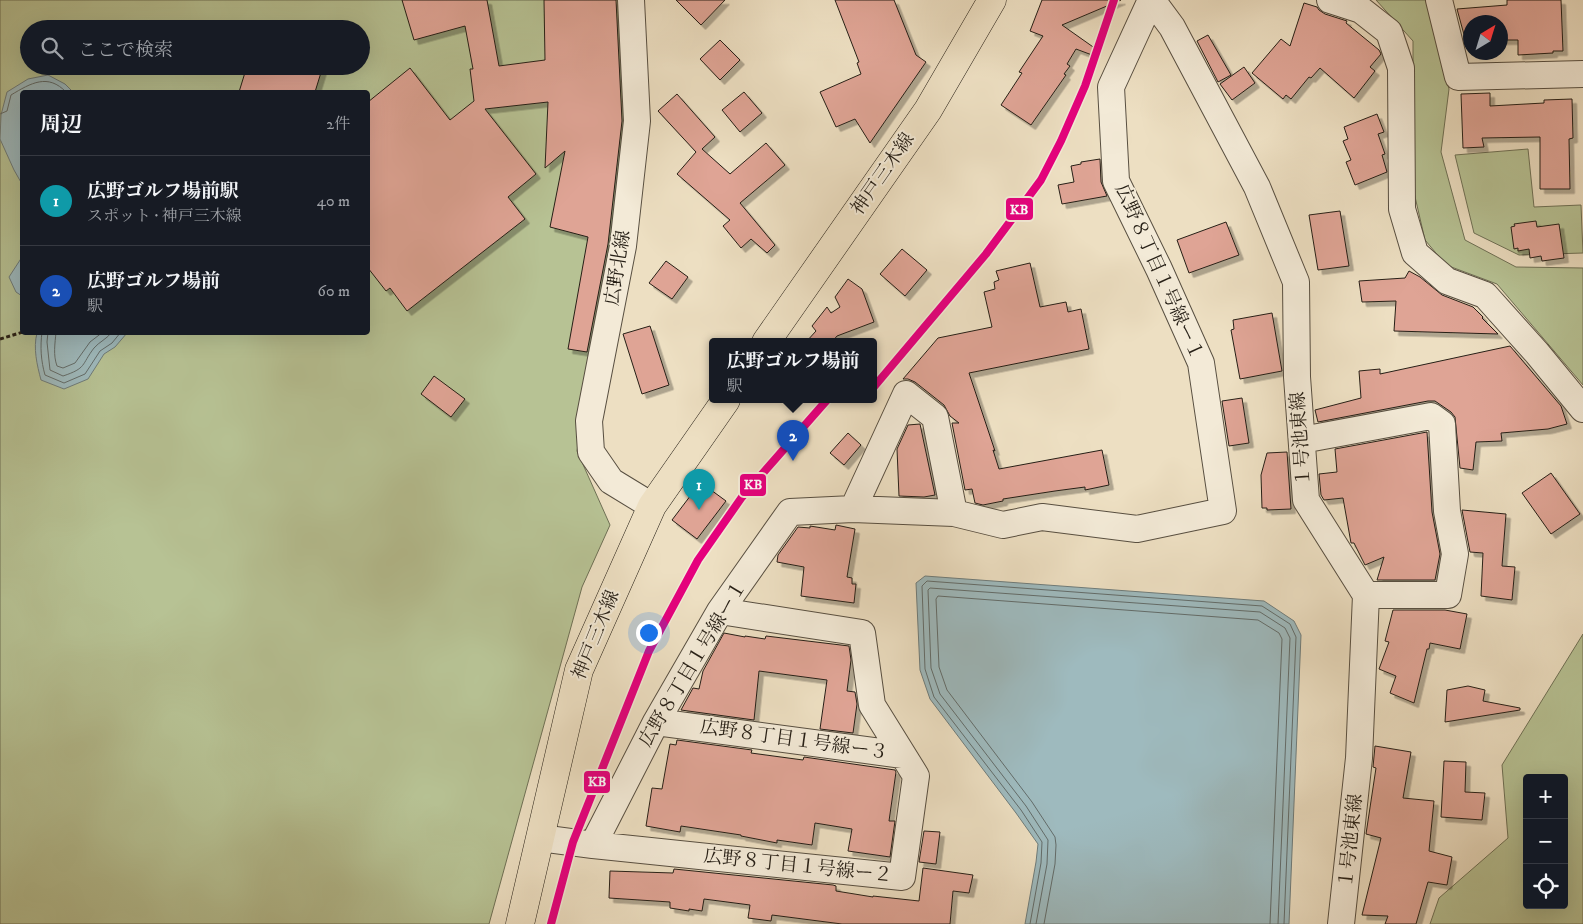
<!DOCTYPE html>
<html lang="ja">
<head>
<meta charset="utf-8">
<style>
  :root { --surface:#171b24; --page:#242831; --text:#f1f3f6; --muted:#9ea1a6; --line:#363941; --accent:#7c3aed }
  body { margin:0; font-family:"IM FELL DW Pica","Noto Serif JP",serif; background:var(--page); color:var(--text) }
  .controls { position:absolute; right:15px; bottom:15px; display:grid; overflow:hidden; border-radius:5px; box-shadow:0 5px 20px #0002 }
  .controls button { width:45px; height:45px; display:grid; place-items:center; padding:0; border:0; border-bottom:1px solid var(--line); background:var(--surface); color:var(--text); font:25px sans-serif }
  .compass { position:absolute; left:1463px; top:15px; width:45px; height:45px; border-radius:50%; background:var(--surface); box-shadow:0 5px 20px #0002; rotate:38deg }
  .you { position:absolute; left:648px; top:632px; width:18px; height:18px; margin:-12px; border:4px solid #fff; border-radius:50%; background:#1a73e8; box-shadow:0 0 0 8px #1a73e833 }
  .badge { display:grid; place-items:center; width:32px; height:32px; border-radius:50%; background:var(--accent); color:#fff; font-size:16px; font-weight:700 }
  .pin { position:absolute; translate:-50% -41px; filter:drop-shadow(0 1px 2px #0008) }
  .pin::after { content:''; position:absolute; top:26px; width:18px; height:15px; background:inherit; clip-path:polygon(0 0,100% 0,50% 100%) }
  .popup { position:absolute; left:709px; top:338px; width:168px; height:65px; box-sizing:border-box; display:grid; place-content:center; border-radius:5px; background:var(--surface); filter:drop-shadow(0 1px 4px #0005); font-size:16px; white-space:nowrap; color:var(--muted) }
  .popup b { font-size:19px; color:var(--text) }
  .popup::after { content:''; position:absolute; left:50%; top:100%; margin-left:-10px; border:10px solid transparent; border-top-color:var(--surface) }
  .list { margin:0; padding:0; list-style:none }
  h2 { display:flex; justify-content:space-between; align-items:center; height:65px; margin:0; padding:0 20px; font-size:21px }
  h2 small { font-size:16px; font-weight:400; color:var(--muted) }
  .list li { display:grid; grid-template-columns:32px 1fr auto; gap:15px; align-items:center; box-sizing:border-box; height:90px; padding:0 20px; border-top:1px solid var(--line) }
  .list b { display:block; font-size:19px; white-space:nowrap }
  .list p { margin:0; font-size:16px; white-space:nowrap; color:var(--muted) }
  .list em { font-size:16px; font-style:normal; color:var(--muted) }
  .icon { flex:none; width:28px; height:28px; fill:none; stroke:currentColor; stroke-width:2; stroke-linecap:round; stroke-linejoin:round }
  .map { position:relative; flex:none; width:1583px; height:924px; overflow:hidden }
  .search { position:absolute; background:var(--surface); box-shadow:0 5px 20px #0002; left:20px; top:20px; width:350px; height:55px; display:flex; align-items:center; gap:12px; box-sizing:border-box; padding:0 18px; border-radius:28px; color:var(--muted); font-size:19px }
  .panel { position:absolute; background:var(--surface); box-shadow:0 5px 20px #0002; left:20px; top:90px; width:350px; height:245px; border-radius:5px }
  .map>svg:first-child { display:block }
  .green { fill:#b7c294; stroke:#6e7055; fill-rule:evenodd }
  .water { fill:#9ebabe; stroke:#6e7c7b }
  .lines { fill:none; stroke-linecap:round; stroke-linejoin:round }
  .shore { stroke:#626c6a; stroke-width:1 }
  .building { fill:#dfa495; stroke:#261f16; filter:url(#shadow) }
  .minor-casing { stroke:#584f41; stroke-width:28 }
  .major-casing { stroke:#261f16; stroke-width:29 }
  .path { stroke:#261f16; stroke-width:3; stroke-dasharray:4 2.5; stroke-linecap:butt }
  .minor { stroke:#f3ead7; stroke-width:26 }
  .major { stroke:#eddfc2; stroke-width:28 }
  .rail-1-casing { stroke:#f3ead7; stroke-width:11 }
  .rail-1 { stroke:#e5007d; stroke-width:8 }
  .labels { text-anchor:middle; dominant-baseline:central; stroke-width:4; stroke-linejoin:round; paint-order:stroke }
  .street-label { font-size:19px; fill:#261f16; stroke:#f3ead7 }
  .line-badge { stroke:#f3ead7; stroke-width:2 }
  .badge-label { font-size:14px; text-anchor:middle; font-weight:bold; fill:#fff }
</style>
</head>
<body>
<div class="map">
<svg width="1583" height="924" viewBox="0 0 1583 924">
  <defs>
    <filter id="shadow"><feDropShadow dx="4.5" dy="4.5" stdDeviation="0" flood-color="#0004"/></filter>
  </defs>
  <rect width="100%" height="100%" fill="#eddfc2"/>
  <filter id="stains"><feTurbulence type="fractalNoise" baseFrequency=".004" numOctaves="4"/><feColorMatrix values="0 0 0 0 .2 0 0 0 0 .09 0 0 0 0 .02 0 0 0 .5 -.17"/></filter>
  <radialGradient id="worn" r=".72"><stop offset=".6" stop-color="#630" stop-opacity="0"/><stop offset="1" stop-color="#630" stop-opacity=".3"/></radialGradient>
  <path class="green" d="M 0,0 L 627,0 L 630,130 L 577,451 L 610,525 L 582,587 L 489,924 L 0,924 ZM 29,29 L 361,29 L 361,66 L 29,66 ZM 22,92 L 368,92 L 368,332 L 22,332 Z
    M 1376,0 L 1426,0 L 1449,89 L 1441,152 L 1465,240 L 1516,267 L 1583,268 L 1583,385 L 1497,284 L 1446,265 L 1425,240 L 1413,188 L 1413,41 Z
    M 1528,149 L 1534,207 L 1581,205 L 1583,253 L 1519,255 L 1474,233 L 1455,155 Z
    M 1583,634 L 1583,924 L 1430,924 L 1439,898 L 1508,838 L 1502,765 ZM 1527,778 L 1564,778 L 1564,905 L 1527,905 Z"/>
  <path class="water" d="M 48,75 L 65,84 L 73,92 L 22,92 L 22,184 L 14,170 L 0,139 L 1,115 L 7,92 L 28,79 Z
    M 22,257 L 22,296 L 16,292 L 9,277 Z
    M 37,333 L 37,332 L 127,333 L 115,347 L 104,354 L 88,379 L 64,389 L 41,380 C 37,365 33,348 37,333 Z
    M 925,576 L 1264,601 L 1294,621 L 1301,635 L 1289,924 L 1025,924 L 1036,862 L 1038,844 L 1016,813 L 930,699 L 920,670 L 916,583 Z"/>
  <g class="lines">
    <path class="shore" d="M 0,114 L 7,111 L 11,95 C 31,83 48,73 66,92
      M 42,332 C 40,347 41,361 45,375 L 64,383 L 85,374 L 100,351 L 112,343 L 121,332
      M 48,332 L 47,342 L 50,370 L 63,376 C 87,368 81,365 94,348 C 99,342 107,339 112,332
      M 56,332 C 55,344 53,355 57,366 L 63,368 L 75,363 L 90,342 L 103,332
      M 1030,924 L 1041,863 L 1042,842 L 1021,810 L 934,697 L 925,669 L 922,586 L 927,581 L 1262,606 L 1290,624 L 1296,637 L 1284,924
      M 1036,924 L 1047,864 L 1048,840 L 1026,806 L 940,694 L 931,668 L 928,590 L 930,588 L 1260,612 L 1285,628 L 1290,638 L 1278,924
      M 1044,924 L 1055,864 L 1056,845 L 1055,837 L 1032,802 L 947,690 L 939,667 L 936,599 L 938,596 L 1258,620 L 1279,633 L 1282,639 L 1270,924"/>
  </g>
  <path class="building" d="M 402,0 L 487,0 L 499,66 L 545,60 L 544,0 L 616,0 L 622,121 L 608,244 L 587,352 L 568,349 L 588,237 L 550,227 L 565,151 L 545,168 L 548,102 L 485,109 L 536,174 L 508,197 L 525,219 L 407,311 L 390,288 L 386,291 L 368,268 L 368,102 L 410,68 L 450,120 L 474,101 L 470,69 L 473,69 L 465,26 L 414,40 Z
    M 676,0 L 725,0 L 701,25 Z
    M 835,0 L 894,0 L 916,55 L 926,62 L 870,143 L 855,119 L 836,127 L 820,92 L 861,74 L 857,63 L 859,62 Z
    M 1042,0 L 1121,0 L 1062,25 L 1096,49 L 1092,55 L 1076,49 L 1067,64 L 1070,66 L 1064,74 L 1066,75 L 1031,125 L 1001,105 L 1022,73 L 1019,72 L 1043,36 L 1030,31 Z
    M 1507,0 L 1561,0 L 1563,51 L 1553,51 L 1553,53 L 1518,55 L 1518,40 L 1500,40 L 1500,22 L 1470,22 L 1470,42 L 1466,42 L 1457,9 L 1507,5 Z
    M 1304,3 L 1317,7 L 1319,10 L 1325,14 L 1347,21 L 1346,23 L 1379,50 L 1381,54 L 1370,67 L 1375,71 L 1354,98 L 1320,68 L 1311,78 L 1309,77 L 1291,99 L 1286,95 L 1283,99 L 1252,73 L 1281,39 L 1290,46 Z
    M 1208,35 L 1231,75 L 1218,82 L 1197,41 Z
    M 720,40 L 740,60 L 720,80 L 700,59 Z
    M 247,66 L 323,66 L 315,92 L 239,92 Z
    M 1244,67 L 1255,83 L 1232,100 L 1220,84 Z
    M 744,92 L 762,113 L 740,132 L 722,110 Z
    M 1490,93 L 1490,106 L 1544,103 L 1544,100 L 1572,99 L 1573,138 L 1569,139 L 1570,189 L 1540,189 L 1540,137 L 1482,138 L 1484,147 L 1463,148 L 1461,94 Z
    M 677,94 L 715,137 L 702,149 L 730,174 L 766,143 L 785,165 L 740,203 L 775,245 L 767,253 L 751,239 L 741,248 L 723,226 L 730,220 L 677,174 L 696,152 L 658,111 Z
    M 1377,114 L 1384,132 L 1378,134 L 1385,154 L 1382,155 L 1387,172 L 1355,185 L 1346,162 L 1351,160 L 1343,141 L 1348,139 L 1344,127 Z
    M 1100,159 L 1101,182 L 1107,196 L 1062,204 L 1058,185 L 1074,182 L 1071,166 L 1081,164 L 1081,162 Z
    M 1340,211 L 1349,266 L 1318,270 L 1309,215 Z
    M 1536,221 L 1537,227 L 1559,224 L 1564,258 L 1542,261 L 1541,256 L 1530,258 L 1529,249 L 1518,251 L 1518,248 L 1514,249 L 1511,227 L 1515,226 L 1514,224 Z
    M 1226,222 L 1239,255 L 1189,273 L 1177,240 Z
    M 902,249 L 927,270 L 905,296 L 880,274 Z
    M 666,261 L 688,277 L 672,299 L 649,283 Z
    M 1030,263 L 1040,307 L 1066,302 L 1068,312 L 1081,309 L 1089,349 L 969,373 L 995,451 L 993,450 L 999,469 L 1102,450 L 1109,485 L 1085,490 L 1085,487 L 1055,491 L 1003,499 L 1003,501 L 983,505 L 975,503 L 972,489 L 965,490 L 952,423 L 959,423 L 950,416 L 944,405 L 915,382 L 908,379 L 903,379 L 938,338 L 992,327 L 984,292 L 995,289 L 994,282 L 999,280 L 996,271 Z
    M 1409,271 L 1420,277 L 1442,295 L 1473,307 L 1483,317 L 1482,318 L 1498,334 L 1394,331 L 1396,301 L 1362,302 L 1359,281 L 1405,278 Z
    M 848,279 L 862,289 L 874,322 L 837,336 L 832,342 L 806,342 L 816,331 L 812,326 L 827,307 L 831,313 L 840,307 L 835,297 Z
    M 1272,313 L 1282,371 L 1240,379 L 1231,330 L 1234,329 L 1233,320 Z
    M 650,326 L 669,385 L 642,394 L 623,334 Z
    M 1510,346 L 1561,406 L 1567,424 L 1548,429 L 1501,433 L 1502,441 L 1476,442 L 1473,470 L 1460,468 L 1455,417 L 1451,412 L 1435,401 L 1428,401 L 1318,422 L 1315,410 L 1361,398 L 1359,371 L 1380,369 L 1380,374 Z
    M 434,376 L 465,399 L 451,417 L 421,394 Z
    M 1242,398 L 1249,443 L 1229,446 L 1222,401 Z
    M 920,424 L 935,495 L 924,497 L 899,496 L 897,449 L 908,425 Z
    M 1427,432 L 1432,512 L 1440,554 L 1435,580 L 1377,580 L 1384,557 L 1365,565 L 1354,543 L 1351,543 L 1343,498 L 1324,500 L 1321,495 L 1319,474 L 1337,472 L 1335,449 Z
    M 848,433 L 861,445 L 844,465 L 830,453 Z
    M 1287,452 L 1291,509 L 1267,510 L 1267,508 L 1262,508 L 1261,475 L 1267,453 Z
    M 1551,473 L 1580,514 L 1551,534 L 1522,493 Z
    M 711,490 L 726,501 L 697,539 L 672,520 L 694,491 L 705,499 Z
    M 1462,510 L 1506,514 L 1502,566 L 1515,567 L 1512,600 L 1481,596 L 1483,553 L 1470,552 Z
    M 836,525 L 855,529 L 847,577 L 852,578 L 852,584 L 856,584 L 854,603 L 801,596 L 804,567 L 777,562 L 778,555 L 798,527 L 810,528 L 810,526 L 835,530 Z
    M 1393,610 L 1445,610 L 1467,614 L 1460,649 L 1430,643 L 1429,649 L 1427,649 L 1414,703 L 1390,693 L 1396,676 L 1379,669 L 1389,642 L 1385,641 Z
    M 724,633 L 745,637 L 745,636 L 765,639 L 766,636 L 849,646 L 851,660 L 847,691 L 855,692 L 857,704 L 853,733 L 820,729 L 827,680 L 759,671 L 754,720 L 681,710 L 693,688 L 699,689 L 703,671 Z
    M 1468,686 L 1485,690 L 1483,701 L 1520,708 L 1520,710 L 1445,722 L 1447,690 Z
    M 677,740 L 752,750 L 751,753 L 803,760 L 804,757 L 895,770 L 896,772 L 889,821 L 895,821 L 890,857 L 848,851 L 852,829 L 815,823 L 812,845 L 777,840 L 777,843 L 741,836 L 741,835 L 681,826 L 680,832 L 646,826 L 652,788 L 662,789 L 670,744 L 676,745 Z
    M 1375,746 L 1411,752 L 1403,798 L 1434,801 L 1429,851 L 1452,857 L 1447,885 L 1428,882 L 1416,924 L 1385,924 L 1388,916 L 1362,915 L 1381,838 L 1366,834 L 1376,768 L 1373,767 Z
    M 1444,761 L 1466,762 L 1465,792 L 1485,793 L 1482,820 L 1441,817 Z
    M 924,831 L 940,832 L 936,864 L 919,862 Z
    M 923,868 L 973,875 L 969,893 L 953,891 L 950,924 L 842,924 L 772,915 L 771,921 L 748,918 L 750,905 L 704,899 L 702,911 L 689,909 L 689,911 L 670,908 L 670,902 L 609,898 L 610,871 L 673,873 L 674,869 L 833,885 L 836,886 L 836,891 L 873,897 L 873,896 L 919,901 Z"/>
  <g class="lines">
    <g class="minor-casing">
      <path id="minor" d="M 631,0 L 637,121 L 623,246 L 589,421 L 591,452 L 611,481 L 652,506
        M 1152,0 L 1172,27 L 1257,187 L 1296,282 L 1297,377 L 1306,500 L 1366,595 L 1359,758 L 1341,924
        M 1330,0 L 1361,10 L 1389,32 L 1401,68 L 1402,209 L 1415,253 L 1447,281 L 1485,295 L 1537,353 L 1583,409
        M 1439,0 L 1458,77 L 1583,74
        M 1302,440 L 1431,416 L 1442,424 L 1447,511 L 1455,554 L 1448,595 L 1366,595
        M 853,509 L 906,394 L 935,417 L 954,513
        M 656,722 L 903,755
        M 540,838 L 593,845 L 656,722 L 720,611 L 790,512 L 853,509 L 954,513 L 1003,525 L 1042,517 L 1137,529 L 1223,511 L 1201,363 L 1159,269 L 1116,181 L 1111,87 L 1151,0
        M 593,845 L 902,877 L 916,776 L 872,705 L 862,633 L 720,611"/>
    </g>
    <g class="major-casing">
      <path id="major" d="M 766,342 L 928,110 L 992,0
        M 520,924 L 579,670 L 652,506 L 726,400"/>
    </g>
    <path class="path" d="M 0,339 L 23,332"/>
    <use href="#minor" class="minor"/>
    <use href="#major" class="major"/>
    <g class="rail-1-casing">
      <path id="rail-1" d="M 873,388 L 986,254 L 1041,180 L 1061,141 L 1085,86 L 1114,0
        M 551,924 L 573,842 L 649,651 L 698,560 L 742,497 L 827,400"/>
    </g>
    <use href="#rail-1" class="rail-1"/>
  </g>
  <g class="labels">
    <g class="street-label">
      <text transform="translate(883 174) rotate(-55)">神戸三木線</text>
      <text transform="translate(618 268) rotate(-81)">広野北線</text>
      <text transform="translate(1159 272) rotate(66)">広野８丁目１号線ー１</text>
      <text transform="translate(1301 439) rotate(-94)">１号池東線</text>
      <text transform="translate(596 635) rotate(-68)">神戸三木線</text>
      <text transform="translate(693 664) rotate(-59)">広野８丁目１号線ー１</text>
      <text transform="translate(794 740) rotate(8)">広野８丁目１号線ー３</text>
      <text transform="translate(1351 841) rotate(-84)">１号池東線</text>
      <text transform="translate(798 866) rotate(6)">広野８丁目１号線ー２</text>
    </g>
  </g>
  <g class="line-badge">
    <rect x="1005" y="197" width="29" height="24" rx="5" fill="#e5007d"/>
    <rect x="739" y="473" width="28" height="24" rx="5" fill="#e5007d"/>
    <rect x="583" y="770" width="28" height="24" rx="5" fill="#e5007d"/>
  </g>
  <g class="badge-label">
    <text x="1019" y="214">KB</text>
    <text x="753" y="489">KB</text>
    <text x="597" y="786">KB</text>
  </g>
  <rect width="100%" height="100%" filter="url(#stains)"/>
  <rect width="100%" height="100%" fill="url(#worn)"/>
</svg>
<div class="controls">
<button>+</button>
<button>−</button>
<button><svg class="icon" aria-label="locate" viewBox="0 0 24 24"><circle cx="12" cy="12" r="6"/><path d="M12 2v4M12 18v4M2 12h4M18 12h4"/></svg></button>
</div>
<svg class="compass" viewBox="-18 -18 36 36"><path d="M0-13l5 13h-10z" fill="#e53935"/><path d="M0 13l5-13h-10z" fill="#9ea1a6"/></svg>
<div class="you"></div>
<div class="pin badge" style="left:699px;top:510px;background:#0f9aa8">1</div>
<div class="pin badge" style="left:793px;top:461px;background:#1a4fb4">2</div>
<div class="popup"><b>広野ゴルフ場前</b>駅</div>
<div class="search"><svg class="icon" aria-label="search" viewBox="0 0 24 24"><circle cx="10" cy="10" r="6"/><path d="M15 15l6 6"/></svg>ここで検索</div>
<section class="panel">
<h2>周辺<small>2件</small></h2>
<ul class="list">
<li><span class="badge" style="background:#0f9aa8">1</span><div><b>広野ゴルフ場前駅</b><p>スポット · 神戸三木線</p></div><em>40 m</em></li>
<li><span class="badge" style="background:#1a4fb4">2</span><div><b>広野ゴルフ場前</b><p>駅</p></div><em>60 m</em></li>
</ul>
</section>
</div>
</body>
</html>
